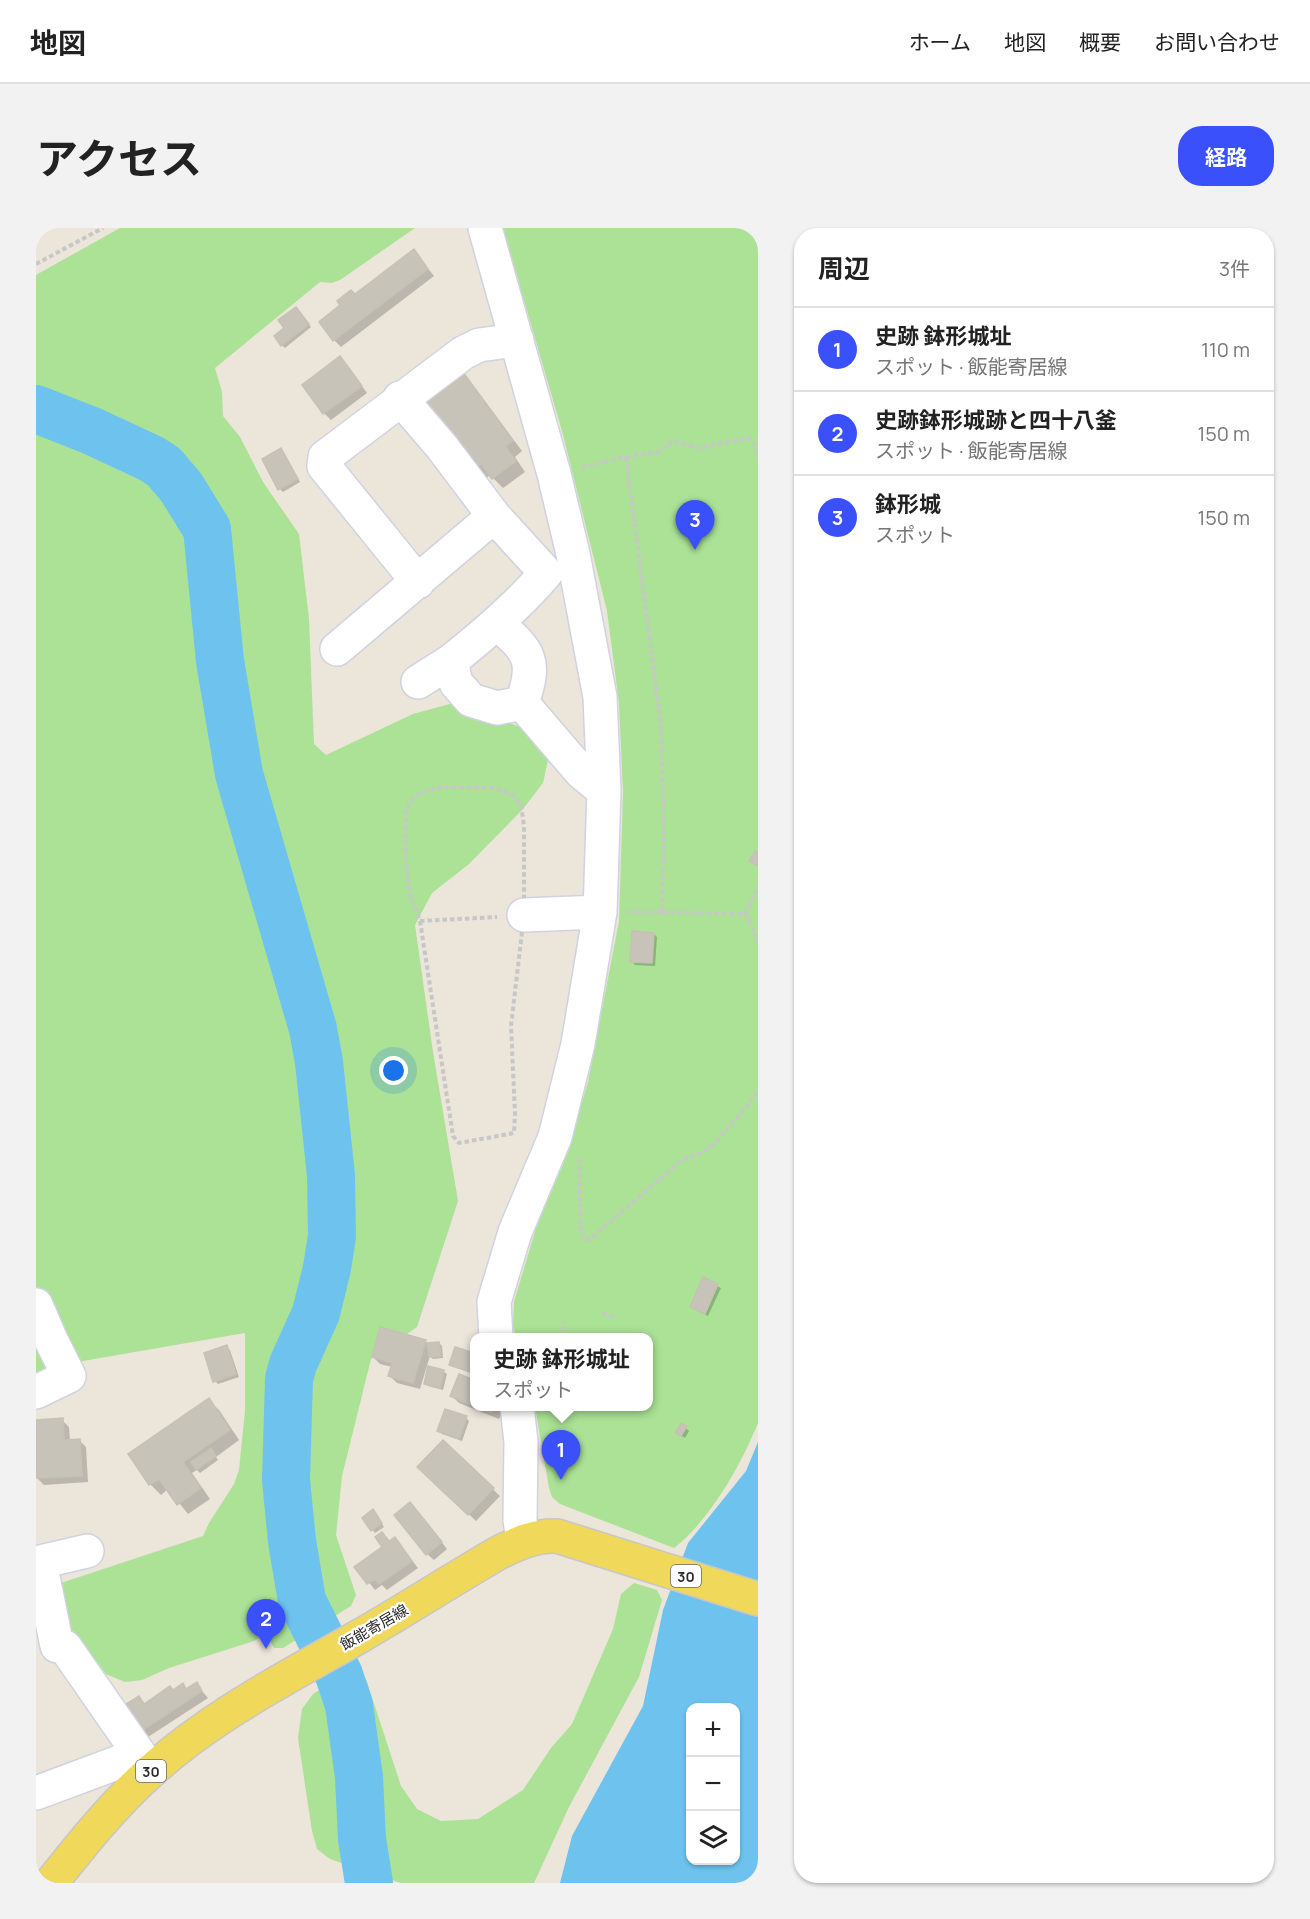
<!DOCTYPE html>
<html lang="ja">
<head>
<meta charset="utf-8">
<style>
  :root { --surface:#fff; --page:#f2f2f2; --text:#222; --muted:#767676; --line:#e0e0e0; --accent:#3950fa }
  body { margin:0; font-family:Manrope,"Noto Sans JP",sans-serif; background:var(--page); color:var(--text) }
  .controls { position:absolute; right:18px; bottom:18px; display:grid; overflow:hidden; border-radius:12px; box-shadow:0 2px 4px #0004 }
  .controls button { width:54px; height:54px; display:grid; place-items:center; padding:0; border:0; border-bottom:2px solid var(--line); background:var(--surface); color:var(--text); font:30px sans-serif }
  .you { position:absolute; left:358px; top:843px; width:21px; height:21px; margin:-15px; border:4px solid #fff; border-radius:50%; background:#1a73e8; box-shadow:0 0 0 9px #1a73e833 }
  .badge { display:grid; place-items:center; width:39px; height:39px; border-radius:50%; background:var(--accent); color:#fff; font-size:20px; font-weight:700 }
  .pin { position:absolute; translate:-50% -50px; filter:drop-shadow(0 2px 3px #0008) }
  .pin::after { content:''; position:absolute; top:32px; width:21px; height:18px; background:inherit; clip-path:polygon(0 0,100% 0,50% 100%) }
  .popup { position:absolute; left:434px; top:1105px; width:183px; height:78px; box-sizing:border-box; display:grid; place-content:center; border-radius:12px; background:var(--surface); filter:drop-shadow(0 2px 4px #0005); font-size:20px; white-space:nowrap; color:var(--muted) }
  .popup b { font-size:22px; color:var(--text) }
  .popup::after { content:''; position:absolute; left:50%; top:100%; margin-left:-12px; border:12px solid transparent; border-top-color:var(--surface) }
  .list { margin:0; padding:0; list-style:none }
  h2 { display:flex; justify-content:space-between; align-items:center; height:78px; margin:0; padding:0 24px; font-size:26px }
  h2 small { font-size:20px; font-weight:400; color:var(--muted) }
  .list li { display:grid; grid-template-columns:39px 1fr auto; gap:18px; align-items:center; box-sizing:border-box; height:84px; padding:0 24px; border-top:2px solid var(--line) }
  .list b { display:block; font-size:22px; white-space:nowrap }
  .list p { margin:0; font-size:20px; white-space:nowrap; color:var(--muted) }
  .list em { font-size:20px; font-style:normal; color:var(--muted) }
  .icon { flex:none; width:33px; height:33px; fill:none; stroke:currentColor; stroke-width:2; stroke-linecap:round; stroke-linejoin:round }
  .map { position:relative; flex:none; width:722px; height:1655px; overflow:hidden; border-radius:24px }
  header { display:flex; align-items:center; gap:36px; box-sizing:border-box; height:84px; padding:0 30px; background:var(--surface); border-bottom:2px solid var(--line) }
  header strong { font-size:28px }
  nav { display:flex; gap:33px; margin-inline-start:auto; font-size:21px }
  .intro { display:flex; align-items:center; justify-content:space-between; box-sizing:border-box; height:144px; padding:0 36px }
  h1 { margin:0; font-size:42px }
  .button { padding:15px 27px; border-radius:24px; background:var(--accent); color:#fff; font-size:21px; font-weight:700 }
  main { display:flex; gap:36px; padding:0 36px }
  aside { flex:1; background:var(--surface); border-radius:24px; box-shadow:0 2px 4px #0004 }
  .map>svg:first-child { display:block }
  .green { fill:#abe296 }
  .water { fill:#6dc3ee; fill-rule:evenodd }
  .shadow { fill:#0003 }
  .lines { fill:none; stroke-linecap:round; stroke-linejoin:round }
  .river { stroke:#6dc3ee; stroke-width:48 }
  .building { fill:#c7c3b9; stroke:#c7c1b4; stroke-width:1.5 }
  .minor-casing { stroke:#d0d2e2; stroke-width:36 }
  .major-casing { stroke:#c7c7c7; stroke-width:36 }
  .path { stroke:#c7c7c7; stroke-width:4; stroke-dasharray:4.5 3; stroke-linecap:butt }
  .minor { stroke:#fff; stroke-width:33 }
  .major { stroke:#f0d85b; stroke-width:33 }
  .labels { text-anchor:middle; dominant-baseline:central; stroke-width:4.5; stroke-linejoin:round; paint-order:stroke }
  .shield { fill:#fff; stroke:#696969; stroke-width:1.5 }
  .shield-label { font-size:14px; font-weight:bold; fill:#292929 }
  .street-label { font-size:15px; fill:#292929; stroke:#fff }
</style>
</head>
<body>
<header>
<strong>地図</strong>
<nav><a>ホーム</a><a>地図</a><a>概要</a><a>お問い合わせ</a></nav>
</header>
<div class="intro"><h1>アクセス</h1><a class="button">経路</a></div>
<main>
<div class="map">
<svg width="722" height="1655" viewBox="0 0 722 1655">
  <rect width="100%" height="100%" fill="#ebe5da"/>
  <path class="green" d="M 84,0 L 379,0 L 304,52 L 296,55 L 284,54 L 179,140 L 186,164 L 187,188 L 204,209 L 227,254 L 263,306 L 273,391 L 278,516 L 290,527 L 377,486 L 421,474 L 494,503 L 512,532 L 507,555 L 487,581 L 433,636 L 396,665 L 379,697 L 397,824 L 422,973 L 381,1099 L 335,1131 L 306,1248 L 300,1307 L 320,1367 L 315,1378 L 247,1420 L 238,1420 L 232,1408 L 227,1407 L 218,1413 L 133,1440 L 106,1452 L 89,1454 L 70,1446 L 44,1412 L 34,1402 L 22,1369 L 25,1355 L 167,1308 L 173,1295 L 198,1256 L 203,1242 L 209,1183 L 209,1105 L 41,1134 L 0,1155 L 0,47 Z
    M 467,0 L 722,0 L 722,1195 C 705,1237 674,1292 638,1320 L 524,1276 L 516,1269 L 513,1260 L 499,1179 L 612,1178 L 612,1110 L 480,1109 L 477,1098 L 478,1074 L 500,1000 L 528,934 L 552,854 L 583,693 L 587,564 L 583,475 L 571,383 L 526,203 Z
    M 598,1355 L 621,1362 L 626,1372 L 603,1449 L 533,1579 L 498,1655 L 365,1655 L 294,1631 L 281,1621 L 276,1603 L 262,1510 L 266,1481 L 277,1466 L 316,1442 L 330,1451 L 365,1558 L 381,1581 L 405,1593 L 442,1591 L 487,1562 L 515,1520 L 536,1496 L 577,1401 L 585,1366 Z"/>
  <path class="water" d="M 722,1214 L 722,1655 L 524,1655 L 536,1608 L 607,1478 L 627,1382 L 652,1315 L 710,1243 ZM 654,1480 L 700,1480 L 700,1632 L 654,1632 Z"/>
  <path class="shadow" d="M 378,23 L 398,48 L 305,119 L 298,112 L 319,68 Z
    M 263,84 L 275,99 L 249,120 L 246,117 L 250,101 Z
    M 311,137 L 331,165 L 295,192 L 288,185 Z
    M 424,142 L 434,153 L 486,223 L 479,229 L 489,244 L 467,260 L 454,247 L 449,251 L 439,241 Z
    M 245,222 L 264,254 L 247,264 L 244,261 Z
    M 618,706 L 621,709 L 619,738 L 599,737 L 596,733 Z
    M 667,1051 L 685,1060 L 672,1088 L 655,1079 Z
    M 389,1113 L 392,1116 L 403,1115 L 406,1118 L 407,1130 L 397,1131 L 394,1128 L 384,1161 L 361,1155 L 354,1148 L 356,1139 L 344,1136 L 337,1129 Z
    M 191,1119 L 194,1122 L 203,1149 L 182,1156 L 179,1153 Z
    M 438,1127 L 438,1146 L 418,1139 L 415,1136 Z
    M 407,1143 L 411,1146 L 407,1162 L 392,1158 L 389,1155 Z
    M 438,1154 L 438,1178 L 465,1178 L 467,1182 L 463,1191 L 423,1175 L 416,1168 Z
    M 172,1172 L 183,1182 L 203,1212 L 180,1229 L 182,1232 L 164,1245 L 161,1242 L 156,1245 L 174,1271 L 152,1286 L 132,1261 L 125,1267 L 114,1256 L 94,1226 Z
    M 430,1190 L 433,1193 L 426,1213 L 406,1206 L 403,1203 Z
    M 26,1192 L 33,1199 L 34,1213 L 43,1212 L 50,1219 L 52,1254 L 8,1257 L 1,1250 L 0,1194 Z
    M 646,1197 L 653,1203 L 649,1210 L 641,1205 Z
    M 407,1214 L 464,1268 L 440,1293 L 383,1239 Z
    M 381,1283 L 411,1321 L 398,1332 L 391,1326 Z
    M 340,1286 L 348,1299 L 339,1305 L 328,1290 Z
    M 359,1311 L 382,1340 L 351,1362 L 346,1357 L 339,1362 L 321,1339 Z
    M 160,1456 L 172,1470 L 112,1509 L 105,1503 L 103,1470 L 109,1476 L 137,1464 L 146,1457 L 151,1462 Z"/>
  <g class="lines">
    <path class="river" d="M 0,181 L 56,203 L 116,231 L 128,239 L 145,259 L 171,301 L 184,433 L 203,546 L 277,801 L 283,834 L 295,948 L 296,1008 L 291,1040 L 280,1085 L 257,1136 L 253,1151 L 250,1252 L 256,1313 L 266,1373 L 303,1447 L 313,1477 L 323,1549 L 326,1611 L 333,1655"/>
  </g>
  <path class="building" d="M 378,21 L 392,41 L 297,113 L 283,94 L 304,77 L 301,73 L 315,62 L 319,66 Z
    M 260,79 L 273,96 L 245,118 L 238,108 L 248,100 L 242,92 Z
    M 304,128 L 326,158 L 287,186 L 266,157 Z
    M 424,140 L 477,213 L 469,218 L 480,233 L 456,251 L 445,236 L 438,242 L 385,170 Z
    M 245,220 L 262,251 L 242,262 L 226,231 Z
    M 719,623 L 722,624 L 722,638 L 713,633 Z
    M 596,703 L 618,705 L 616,735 L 594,734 Z
    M 667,1049 L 682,1056 L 669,1086 L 654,1079 Z
    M 344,1099 L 390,1112 L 377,1155 L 352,1148 L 356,1135 L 336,1129 Z
    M 403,1114 L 405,1128 L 393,1129 L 391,1115 Z
    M 191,1117 L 200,1146 L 177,1154 L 168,1125 Z
    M 419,1119 L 438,1125 L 438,1145 L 413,1137 Z
    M 392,1138 L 408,1142 L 404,1160 L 388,1156 Z
    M 423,1146 L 438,1152 L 438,1178 L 414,1168 Z
    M 173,1170 L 194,1202 L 147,1234 L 165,1260 L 141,1277 L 123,1251 L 113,1257 L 92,1226 Z
    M 440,1178 L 459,1178 L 456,1185 Z
    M 409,1181 L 431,1188 L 423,1211 L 401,1203 Z
    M 27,1190 L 28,1212 L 44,1211 L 46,1248 L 0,1250 L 0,1192 Z
    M 645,1195 L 651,1198 L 645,1208 L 639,1205 Z
    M 407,1212 L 458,1260 L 432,1287 L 381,1239 Z
    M 175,1220 L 180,1228 L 160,1242 L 155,1234 Z
    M 374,1274 L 406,1314 L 390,1327 L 358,1287 Z
    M 337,1281 L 346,1295 L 335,1303 L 326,1290 Z
    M 346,1304 L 353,1313 L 359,1309 L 376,1333 L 343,1356 L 339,1351 L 331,1356 L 318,1339 L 346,1319 L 339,1309 Z
    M 161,1454 L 166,1463 L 104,1504 L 87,1478 L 103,1468 L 108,1476 L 134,1458 L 137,1462 L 147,1455 L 150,1461 Z"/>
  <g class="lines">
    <g class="minor-casing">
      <path id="minor" d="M 449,0 L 518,246 L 537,326 L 564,469 L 568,563 L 564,684 L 542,816 L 519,909 L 479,1004 L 458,1074 L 460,1110
        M 364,170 L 406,219 L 458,288 L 510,345 C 482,378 449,406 415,433 L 420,455 L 435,472 L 461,480 L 486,475 C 501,432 494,424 461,395
        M 382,354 L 288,238 L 289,229 L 427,125 L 443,117 L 481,112
        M 301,421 L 458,288
        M 382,454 L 415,433
        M 486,475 L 545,544 L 568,563
        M 488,687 L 564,684
        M 0,1077 L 15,1112 L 33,1148 L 0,1164
        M 481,1178 L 485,1214 L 484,1292 L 487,1313
        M 51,1323 L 4,1334 L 21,1418 L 29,1419 L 115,1543
        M 0,1565 L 102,1527"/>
    </g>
    <g class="major-casing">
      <path id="major" d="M 15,1655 C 46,1616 77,1577 115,1543 C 177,1487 252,1449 324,1408 C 371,1381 417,1351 464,1324 C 483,1315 500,1307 521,1308 L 722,1371"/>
    </g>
    <path class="path" d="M 0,36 L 67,0
      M 590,229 L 625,497 L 628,604 L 626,684 L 592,684
      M 546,239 L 583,230 L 622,224 L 637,213 L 663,220 L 713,210 L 718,215 L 722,227
      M 401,560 L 458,560 L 475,566 L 485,576 L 488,598 L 488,687 L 475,798 L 479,886 L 478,905 L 423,915 L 417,908 L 384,693 C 381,684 377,675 374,666 C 371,652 366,587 373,576 C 379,566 390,563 401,560 Z
      M 626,684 L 709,686 L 719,704 L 722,716
      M 709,686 L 722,660
      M 384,693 L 461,689
      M 543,931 L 545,1002 L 547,1010 L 553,1012 L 646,932 L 666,924 L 677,917 L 709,881 L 722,863
      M 566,1085 L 578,1089
      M 526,1110 L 529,1094"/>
    <use href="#minor" class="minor"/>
    <use href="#major" class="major"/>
  </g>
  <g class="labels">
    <g class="shield">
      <rect x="635" y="1337" width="30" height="22" rx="4.5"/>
      <rect x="100" y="1532" width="30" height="22" rx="4.5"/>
    </g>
    <g class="shield-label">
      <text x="650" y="1348">30</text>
      <text x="115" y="1543">30</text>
    </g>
    <g class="street-label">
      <text transform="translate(338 1399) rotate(-30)">飯能寄居線</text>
    </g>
  </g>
</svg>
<div class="controls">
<button>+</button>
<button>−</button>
<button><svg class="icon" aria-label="layers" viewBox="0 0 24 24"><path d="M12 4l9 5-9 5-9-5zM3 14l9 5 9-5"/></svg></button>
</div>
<div class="you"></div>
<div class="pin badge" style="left:525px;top:1252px">1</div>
<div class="popup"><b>史跡 鉢形城址</b>スポット</div>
<div class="pin badge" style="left:230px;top:1421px">2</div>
<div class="pin badge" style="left:659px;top:322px">3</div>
</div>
<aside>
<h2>周辺<small>3件</small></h2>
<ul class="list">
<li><span class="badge">1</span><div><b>史跡 鉢形城址</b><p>スポット · 飯能寄居線</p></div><em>110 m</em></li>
<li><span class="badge">2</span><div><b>史跡鉢形城跡と四十八釜</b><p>スポット · 飯能寄居線</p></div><em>150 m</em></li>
<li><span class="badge">3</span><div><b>鉢形城</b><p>スポット</p></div><em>150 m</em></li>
</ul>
</aside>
</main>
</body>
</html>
